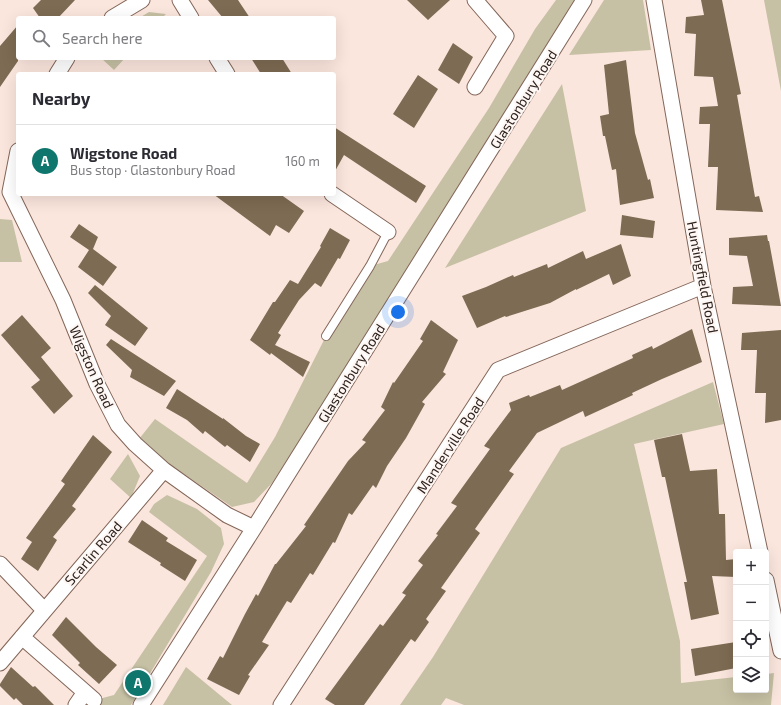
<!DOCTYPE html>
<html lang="en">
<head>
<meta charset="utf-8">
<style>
  :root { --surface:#fff; --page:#f7f7f7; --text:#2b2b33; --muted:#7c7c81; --line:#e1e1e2; --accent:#0f766e }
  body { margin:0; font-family:"Exo 2",sans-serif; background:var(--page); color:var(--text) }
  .controls { position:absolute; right:12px; bottom:12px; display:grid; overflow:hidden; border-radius:4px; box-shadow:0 4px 16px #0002 }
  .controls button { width:36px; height:36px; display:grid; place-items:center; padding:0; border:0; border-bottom:1px solid var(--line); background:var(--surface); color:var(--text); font:20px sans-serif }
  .you { position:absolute; left:398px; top:312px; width:14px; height:14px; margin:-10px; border:3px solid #fff; border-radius:50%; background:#1a73e8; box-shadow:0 0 0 6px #1a73e833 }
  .badge { display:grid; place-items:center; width:26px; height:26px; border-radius:50%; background:var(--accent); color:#fff; font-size:13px; font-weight:700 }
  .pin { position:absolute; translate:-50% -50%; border:2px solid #fff; box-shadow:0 1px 4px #0006 }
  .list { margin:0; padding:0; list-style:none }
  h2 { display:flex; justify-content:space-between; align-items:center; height:52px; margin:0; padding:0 16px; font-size:17px }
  h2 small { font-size:13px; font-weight:400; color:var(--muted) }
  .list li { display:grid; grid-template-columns:26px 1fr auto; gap:12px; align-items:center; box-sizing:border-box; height:72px; padding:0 16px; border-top:1px solid var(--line) }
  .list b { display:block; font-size:15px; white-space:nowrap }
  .list p { margin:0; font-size:13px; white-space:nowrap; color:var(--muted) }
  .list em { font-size:13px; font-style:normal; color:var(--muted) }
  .icon { flex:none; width:22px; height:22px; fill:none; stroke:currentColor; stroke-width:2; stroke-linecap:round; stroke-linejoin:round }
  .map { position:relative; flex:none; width:781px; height:705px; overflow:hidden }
  .search { position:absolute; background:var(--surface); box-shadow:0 4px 16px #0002; left:16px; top:16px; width:320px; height:44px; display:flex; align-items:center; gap:10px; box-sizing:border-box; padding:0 14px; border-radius:4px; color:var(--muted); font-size:15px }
  .panel { position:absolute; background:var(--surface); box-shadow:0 4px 16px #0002; left:16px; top:72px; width:320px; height:124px; border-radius:4px }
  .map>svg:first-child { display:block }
  .green { fill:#c6c1a4 }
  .building { fill:#7e6b53 }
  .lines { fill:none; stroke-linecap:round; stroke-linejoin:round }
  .service-casing { stroke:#836659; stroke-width:10 }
  .minor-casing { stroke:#836659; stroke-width:17 }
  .service { stroke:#fff; stroke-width:8 }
  .minor { stroke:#fff; stroke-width:15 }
  .labels { text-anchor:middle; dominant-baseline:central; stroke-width:4; stroke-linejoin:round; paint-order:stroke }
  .street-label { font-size:14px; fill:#2f231e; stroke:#fdf6f3 }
</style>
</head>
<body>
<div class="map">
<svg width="781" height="705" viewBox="0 0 781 705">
  <rect width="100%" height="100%" fill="#fbe6dd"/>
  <path class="green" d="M 556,0 L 584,0 L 410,273 L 272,483 L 254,502 L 232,507 L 184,474 L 135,444 L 155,419 L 247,483 L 275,437 L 326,336 L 370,266 L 388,261 L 489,108 L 535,29 Z
    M 604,0 L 643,0 L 651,50 L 569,55 Z
    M 764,0 L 781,0 L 781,91 Z
    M 149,12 L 166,14 L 162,18 L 139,18 Z
    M 101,58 L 125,58 L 114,70 Z
    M 562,84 L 586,211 L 445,268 Z
    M 0,219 L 12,220 L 22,262 L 0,262 Z
    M 713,382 L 724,424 L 634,444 L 680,641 L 681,683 L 736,677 L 736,690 L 766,690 L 766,674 L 774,673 L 771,705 L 464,705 L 446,698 L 441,705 L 400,705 L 433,657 L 561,448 Z
    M 128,454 L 140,476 L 131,498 L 110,479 Z
    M 167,495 L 197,509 L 221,528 L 224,544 L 211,572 L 131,705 L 76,705 L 114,695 L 207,556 L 149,512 L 154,504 Z
    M 186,667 L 232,705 L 163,705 Z"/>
  <path class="building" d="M 41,0 L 75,0 L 58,18 L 40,18 L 33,8 Z
    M 208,0 L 238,0 L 250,18 L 223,18 Z
    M 407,0 L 450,0 L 428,20 Z
    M 701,0 L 722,0 L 741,94 L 737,95 L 755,197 L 759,196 L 763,212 L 716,210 L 718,167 L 708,167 L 710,124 L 699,124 L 700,107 L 718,106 L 713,77 L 694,76 L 696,34 L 685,33 L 686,17 L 704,15 Z
    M 18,25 L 18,61 L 0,87 L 0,46 Z
    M 453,43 L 473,57 L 459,84 L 438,70 Z
    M 251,58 L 282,58 L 292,74 L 261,74 Z
    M 626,60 L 635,133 L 648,180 L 650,179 L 654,198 L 620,205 L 616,169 L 612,170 L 605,136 L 603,136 L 600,116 L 609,114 L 604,65 Z
    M 418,75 L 438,89 L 414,128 L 393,114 Z
    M 334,127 L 426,186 L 416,203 L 344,155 L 334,173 Z
    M 213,194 L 280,194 L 304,211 L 289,233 L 276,225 L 270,236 Z
    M 622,215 L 655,221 L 653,238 L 620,235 Z
    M 79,224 L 98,237 L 93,249 L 117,267 L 103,286 L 78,267 L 89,250 L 70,237 Z
    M 330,228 L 350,240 L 340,259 L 338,258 L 321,287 L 315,283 L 299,300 L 278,333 L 281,335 L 275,345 L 310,362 L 303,377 L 271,353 L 270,355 L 250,340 L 273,302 L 275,302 L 290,280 L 298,284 L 321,247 L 320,246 Z
    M 767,235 L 768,241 L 769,241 L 781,306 L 732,304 L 733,287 L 753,286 L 747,256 L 729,255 L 729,238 Z
    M 621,244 L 631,276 L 613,285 L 609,274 L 576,290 L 576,289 L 550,303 L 506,317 L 505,316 L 477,328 L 462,296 L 486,287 L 513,275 L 514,277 L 547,264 L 548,268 L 583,251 L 586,259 Z
    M 95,285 L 148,328 L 135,346 L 105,325 L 111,316 L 88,293 Z
    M 22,315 L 51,348 L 41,357 L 73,396 L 54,414 L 31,387 L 40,380 L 1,335 Z
    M 431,320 L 458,340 L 443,372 L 446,374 L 422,402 L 425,404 L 406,438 L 387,466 L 376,488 L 373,485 L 352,515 L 349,513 L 335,543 L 333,542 L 313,575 L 310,573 L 291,603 L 287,601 L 262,642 L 269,645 L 248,675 L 250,676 L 239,695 L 207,679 L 220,656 L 223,658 L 245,614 L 256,594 L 258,596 L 275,564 L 276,564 L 306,526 L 304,525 L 348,461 L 366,442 L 362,440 L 385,410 L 381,407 L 393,382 L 394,383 L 423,341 L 420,339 Z
    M 692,329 L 702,362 L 662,379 L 632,393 L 633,395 L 585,417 L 583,411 L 537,433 L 509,471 L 514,474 L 475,529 L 480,533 L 441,588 L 446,591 L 426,619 L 429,622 L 415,642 L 411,639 L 364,705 L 335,705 L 325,699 L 380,624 L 383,626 L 406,595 L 402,593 L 423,565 L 418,561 L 438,535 L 436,534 L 457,506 L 451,503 L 490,449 L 484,446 L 511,410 L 509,403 L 529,395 L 530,397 L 560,385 L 562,390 L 633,358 L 632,355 L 652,346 L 653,349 Z
    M 781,330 L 781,420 L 765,423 L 766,393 L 755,393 L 757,350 L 741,350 L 742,333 Z
    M 111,339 L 176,381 L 164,396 L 130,377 L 132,370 L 106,345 Z
    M 177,389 L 223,419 L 223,418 L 246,436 L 260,444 L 250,462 L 227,445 L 225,447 L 205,431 L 203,434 L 187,420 L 166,408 Z
    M 682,434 L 690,471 L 717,469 L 719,514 L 725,514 L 726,560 L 736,559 L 736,577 L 712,576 L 719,614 L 691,620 L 684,582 L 687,582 L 665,477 L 662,477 L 654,440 Z
    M 93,435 L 112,452 L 72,506 L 76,509 L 53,537 L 57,540 L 38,571 L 21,559 L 32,542 L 26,538 L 65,484 L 61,481 Z
    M 142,520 L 168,538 L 166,541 L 197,560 L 185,581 L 160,565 L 161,563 L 128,542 Z
    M 66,617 L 96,647 L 117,665 L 99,684 L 78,665 L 80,663 L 52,635 Z
    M 736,642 L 736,668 L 695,676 L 691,649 Z
    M 11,667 L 33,687 L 35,686 L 54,705 L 23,705 L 16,698 L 14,700 L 0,686 L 0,684 Z"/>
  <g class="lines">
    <g class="service-casing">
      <path id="service" d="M 326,336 L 370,266 L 388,232"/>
    </g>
    <g class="minor-casing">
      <path id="minor" d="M 180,0 L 191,18
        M 654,0 L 703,286 L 760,552
        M 112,18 L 142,0
        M 217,58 L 227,74
        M 57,74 L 67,58
        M 475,87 L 506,36 L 475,0
        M 18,151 L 10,192 L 63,300 L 97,384 L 118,425 L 135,444 L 164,470 L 227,515 L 254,528
        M 332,194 L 388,232
        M 0,564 L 44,610
        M 766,580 L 781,651
        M 22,637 L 94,700
        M 0,663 L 164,470
        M 76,705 L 85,692
        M 141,705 L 254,528 L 584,0
        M 281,705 L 498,370 L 703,286"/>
    </g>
    <use href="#service" class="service"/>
    <use href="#minor" class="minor"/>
  </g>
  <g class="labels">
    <g class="street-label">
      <text transform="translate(523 99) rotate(-58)">Glastonbury Road</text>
      <text transform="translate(703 277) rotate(79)">Huntingfield Road</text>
      <text transform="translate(92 367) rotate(66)">Wigston Road</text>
      <text transform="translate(351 373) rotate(-58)">Glastonbury Road</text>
      <text transform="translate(450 445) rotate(-57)">Manderville Road</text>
      <text transform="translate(93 553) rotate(-49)">Scarlin Road</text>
    </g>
  </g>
</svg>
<div class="controls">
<button>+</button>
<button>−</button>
<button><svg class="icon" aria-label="locate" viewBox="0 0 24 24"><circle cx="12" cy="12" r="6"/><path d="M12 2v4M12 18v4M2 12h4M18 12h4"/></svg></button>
<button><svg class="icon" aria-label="layers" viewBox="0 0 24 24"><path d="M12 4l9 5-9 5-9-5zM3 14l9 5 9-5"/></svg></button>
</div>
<div class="you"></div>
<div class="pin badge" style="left:138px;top:683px">A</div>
<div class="search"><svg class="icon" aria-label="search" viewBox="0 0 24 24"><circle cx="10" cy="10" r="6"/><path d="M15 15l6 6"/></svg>Search here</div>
<section class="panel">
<h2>Nearby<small></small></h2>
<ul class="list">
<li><span class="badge">A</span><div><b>Wigstone Road</b><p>Bus stop · Glastonbury Road</p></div><em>160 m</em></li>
</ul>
</section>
</div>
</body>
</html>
